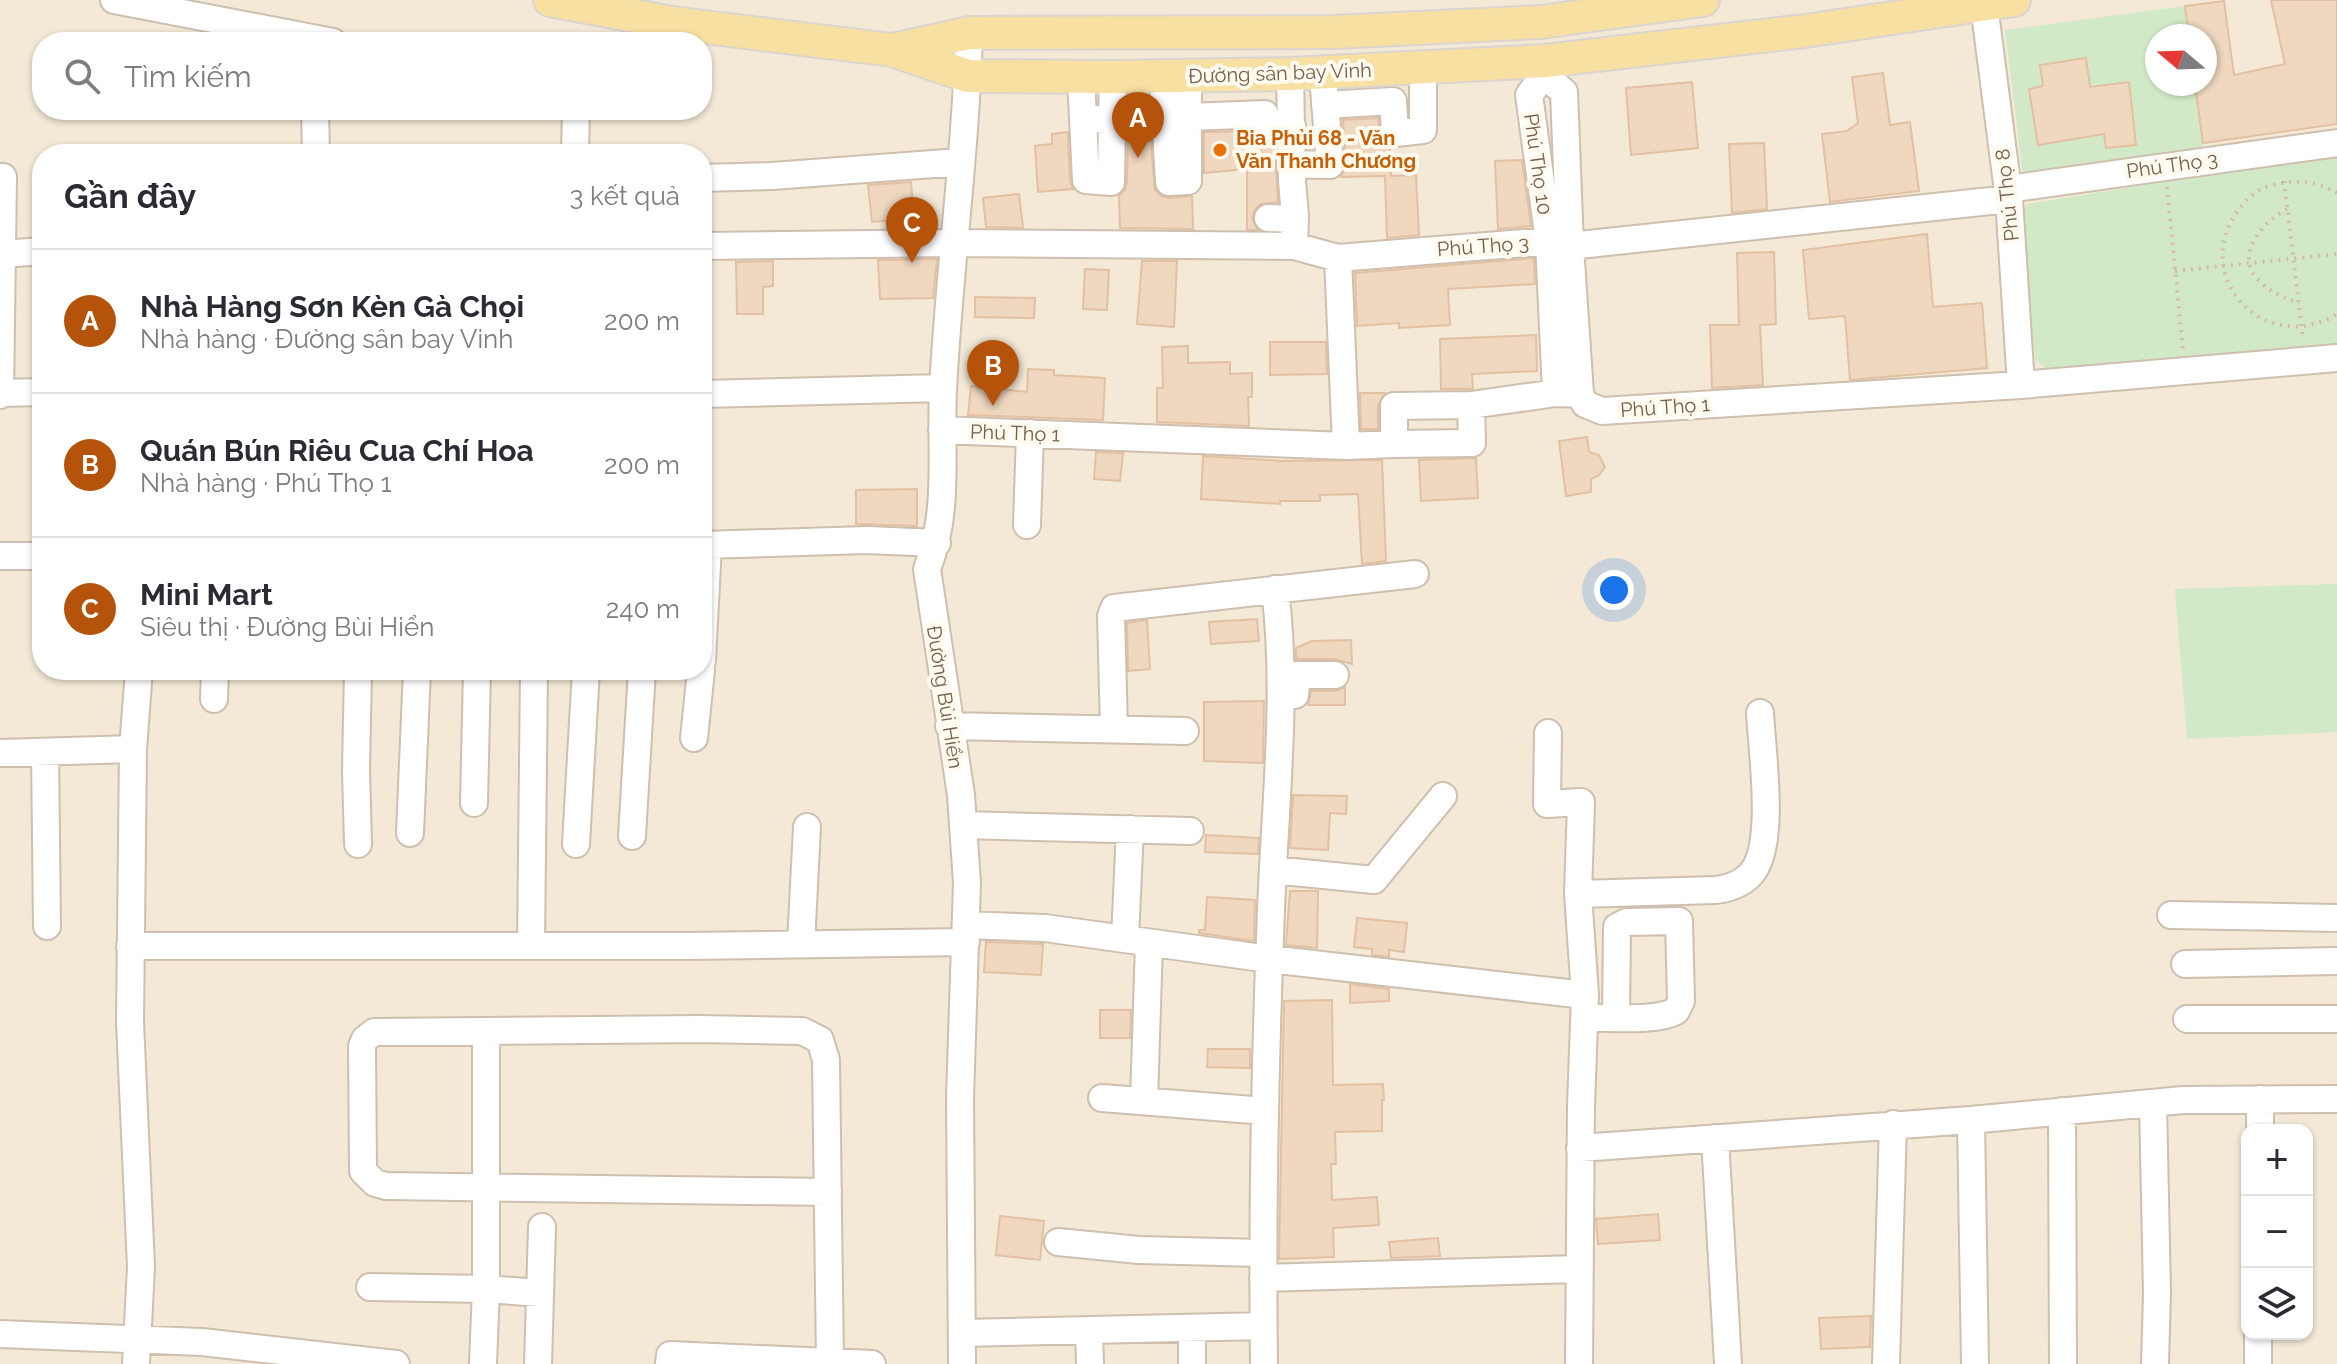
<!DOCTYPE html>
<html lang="vi">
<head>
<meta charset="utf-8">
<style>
  :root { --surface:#fff; --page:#f7f7f7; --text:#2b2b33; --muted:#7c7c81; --line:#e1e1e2; --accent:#b45309 }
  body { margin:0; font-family:Raleway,sans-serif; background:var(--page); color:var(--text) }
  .controls { position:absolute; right:24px; bottom:24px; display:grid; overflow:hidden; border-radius:16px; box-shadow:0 2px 6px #0004 }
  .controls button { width:72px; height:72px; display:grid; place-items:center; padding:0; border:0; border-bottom:2px solid var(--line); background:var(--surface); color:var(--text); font:40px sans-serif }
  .compass { position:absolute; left:2145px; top:24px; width:72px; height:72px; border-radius:50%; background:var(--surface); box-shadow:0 2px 6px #0004; rotate:289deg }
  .you { position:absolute; left:1614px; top:590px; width:28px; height:28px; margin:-20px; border:6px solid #fff; border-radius:50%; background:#1a73e8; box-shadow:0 0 0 12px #1a73e833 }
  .badge { display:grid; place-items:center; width:52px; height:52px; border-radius:50%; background:var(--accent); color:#fff; font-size:26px; font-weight:700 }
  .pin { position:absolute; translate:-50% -66px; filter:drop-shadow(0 2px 4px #0008) }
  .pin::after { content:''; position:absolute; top:42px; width:28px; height:24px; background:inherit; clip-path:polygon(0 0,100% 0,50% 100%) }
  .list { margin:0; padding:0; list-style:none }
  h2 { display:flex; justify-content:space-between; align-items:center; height:104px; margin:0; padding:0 32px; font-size:34px }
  h2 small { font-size:26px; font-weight:400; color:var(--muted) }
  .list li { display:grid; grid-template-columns:52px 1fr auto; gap:24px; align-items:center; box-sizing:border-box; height:144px; padding:0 32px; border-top:2px solid var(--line) }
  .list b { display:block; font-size:30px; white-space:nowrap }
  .list p { margin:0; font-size:26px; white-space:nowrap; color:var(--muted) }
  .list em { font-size:26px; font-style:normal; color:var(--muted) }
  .icon { flex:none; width:44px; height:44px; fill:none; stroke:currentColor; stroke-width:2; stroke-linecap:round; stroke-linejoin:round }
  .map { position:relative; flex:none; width:2337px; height:1364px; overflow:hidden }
  .search { position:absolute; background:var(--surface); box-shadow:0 2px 6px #0004; left:32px; top:32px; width:680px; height:88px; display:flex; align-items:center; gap:20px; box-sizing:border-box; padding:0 28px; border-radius:32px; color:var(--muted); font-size:30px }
  .panel { position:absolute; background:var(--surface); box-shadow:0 2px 6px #0004; left:32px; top:144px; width:680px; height:536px; border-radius:32px }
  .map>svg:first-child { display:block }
  .residential { fill:#f3e9d6; fill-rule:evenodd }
  .green { fill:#d1e9c6 }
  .building { fill:#f0d8c0; stroke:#e3c0a1; stroke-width:2 }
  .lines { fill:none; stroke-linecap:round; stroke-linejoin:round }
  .minor-casing { stroke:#cebfae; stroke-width:30 }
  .major-casing { stroke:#dbd5d0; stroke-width:36 }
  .path { stroke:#d6bba3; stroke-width:4; stroke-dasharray:2 6; stroke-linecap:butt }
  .minor { stroke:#fff; stroke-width:26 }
  .major { stroke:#f8e0a3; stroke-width:32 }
  .food-dot { fill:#e8710a; stroke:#fefaee; stroke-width:3 }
  .labels { text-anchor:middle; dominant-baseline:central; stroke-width:8; stroke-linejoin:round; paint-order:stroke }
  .street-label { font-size:20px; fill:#755f4c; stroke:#fefaee }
  .food-label { font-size:20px; font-weight:bold; fill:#c56008; stroke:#fefaee; text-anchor:start }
</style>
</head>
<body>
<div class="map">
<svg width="2337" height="1364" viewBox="0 0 2337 1364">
  <rect width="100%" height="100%" fill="#fcf6e8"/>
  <path class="residential" d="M 0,0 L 2337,0 L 2337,1364 L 0,1364 ZM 2157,36 L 2205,36 L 2205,84 L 2157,84 ZM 42,42 L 702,42 L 702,110 L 42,110 ZM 42,154 L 702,154 L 702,670 L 42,670 ZM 2247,1130 L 2307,1130 L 2307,1334 L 2247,1334 Z"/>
  <path class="green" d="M 2185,6 L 2189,36 L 2157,36 L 2157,84 L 2195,84 L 2203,150 L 2023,174 L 2005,30 Z
    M 2337,154 L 2337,345 L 2045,368 L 2035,359 L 2021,213 L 2027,204 Z
    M 2337,584 L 2337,732 L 2187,739 L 2175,589 Z"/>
  <path class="building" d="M 2271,0 L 2337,0 L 2337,124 L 2203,143 L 2195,84 L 2205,84 L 2205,36 L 2189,36 L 2185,6 L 2224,1 L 2234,75 L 2285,64 Z
    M 2086,58 L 2090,87 L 2129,82 L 2136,145 L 2106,148 L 2104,134 L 2038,145 L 2029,89 L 2043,86 L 2040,65 Z
    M 1883,73 L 1890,125 L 1910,122 L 1919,191 L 1830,202 L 1822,134 L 1847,131 L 1858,123 L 1852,77 Z
    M 1692,82 L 1698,148 L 1631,155 L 1626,88 Z
    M 1378,118 L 1381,141 L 1390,148 L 1391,176 L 1416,175 L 1419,235 L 1387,238 L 1385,176 L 1341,177 L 1346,164 L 1343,120 Z
    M 1252,131 L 1261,144 L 1275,144 L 1278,202 L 1261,204 L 1255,209 L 1252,218 L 1258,230 L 1247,230 L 1247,169 L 1204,173 L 1204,132 Z
    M 1068,132 L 1070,181 L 1073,189 L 1038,192 L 1035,146 L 1052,144 L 1052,134 Z
    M 1128,135 L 1150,135 L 1155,190 L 1161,196 L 1169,198 L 1192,196 L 1193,229 L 1120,228 L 1119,196 L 1125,190 L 1127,182 Z
    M 1764,143 L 1767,209 L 1732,213 L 1729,144 Z
    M 1522,160 L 1531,226 L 1498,229 L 1495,161 Z
    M 911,182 L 914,218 L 872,222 L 868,185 Z
    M 1019,194 L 1023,228 L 986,227 L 983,198 Z
    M 1927,234 L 1933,307 L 1982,303 L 1987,368 L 1850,380 L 1845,316 L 1809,319 L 1803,250 Z
    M 1774,252 L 1776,324 L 1760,325 L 1763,385 L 1712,388 L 1710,325 L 1739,325 L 1737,253 Z
    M 1534,258 L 1535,284 L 1448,289 L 1450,325 L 1399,328 L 1399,323 L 1357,326 L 1355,273 Z
    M 937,259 L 933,298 L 880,299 L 878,260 Z
    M 773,261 L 773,286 L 763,287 L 763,314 L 737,314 L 736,262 Z
    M 1142,261 L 1177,261 L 1174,327 L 1137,324 Z
    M 1085,269 L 1109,270 L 1107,310 L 1083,309 Z
    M 975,297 L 1035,298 L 1034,318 L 975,317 Z
    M 1536,335 L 1537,371 L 1472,374 L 1473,389 L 1441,389 L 1440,339 Z
    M 1270,342 L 1326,342 L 1327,374 L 1270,375 Z
    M 1188,346 L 1188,363 L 1230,362 L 1230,374 L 1252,373 L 1252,397 L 1248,397 L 1249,426 L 1157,422 L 1157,388 L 1163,388 L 1162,347 Z
    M 1028,369 L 1054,370 L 1054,375 L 1105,378 L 1103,420 L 968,415 L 971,386 L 1027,392 Z
    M 1360,393 L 1385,393 L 1378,405 L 1378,429 L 1361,429 Z
    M 1587,437 L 1589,452 L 1599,455 L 1605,467 L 1599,475 L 1591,479 L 1591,492 L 1566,496 L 1559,441 Z
    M 1096,452 L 1123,453 L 1120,481 L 1094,479 Z
    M 1203,456 L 1282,461 L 1382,460 L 1386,561 L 1362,564 L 1358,494 L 1320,495 L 1320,501 L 1280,501 L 1280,504 L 1201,499 Z
    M 1476,458 L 1478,498 L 1421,501 L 1419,460 Z
    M 917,489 L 917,526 L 856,524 L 856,490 Z
    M 1257,619 L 1259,641 L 1211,644 L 1209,622 Z
    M 1147,620 L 1150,669 L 1128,671 L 1127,623 Z
    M 1351,640 L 1352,664 L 1335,659 L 1296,659 L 1296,648 L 1312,641 Z
    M 1345,687 L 1345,705 L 1308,705 L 1311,691 L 1335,691 Z
    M 1264,701 L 1263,763 L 1204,761 L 1204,702 Z
    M 1293,795 L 1347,796 L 1346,814 L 1330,813 L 1328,850 L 1290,848 Z
    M 1206,835 L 1259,838 L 1258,854 L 1205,852 Z
    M 1290,891 L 1318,891 L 1317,948 L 1286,945 Z
    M 1207,897 L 1255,900 L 1254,941 L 1199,933 L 1199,930 L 1205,930 Z
    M 1357,918 L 1407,923 L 1404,952 L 1389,950 L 1389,957 L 1372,955 L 1372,949 L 1354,947 Z
    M 986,942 L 1043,944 L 1041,975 L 984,972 Z
    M 1350,984 L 1389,989 L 1389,1001 L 1350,1003 Z
    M 1332,1000 L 1333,1085 L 1383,1084 L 1384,1100 L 1382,1100 L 1382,1131 L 1335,1132 L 1336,1164 L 1331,1164 L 1332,1200 L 1377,1197 L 1379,1225 L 1333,1228 L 1334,1257 L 1279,1259 L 1284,1001 Z
    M 1100,1010 L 1131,1010 L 1130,1038 L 1100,1038 Z
    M 1208,1049 L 1250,1049 L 1250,1068 L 1207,1067 Z
    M 1658,1214 L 1660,1240 L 1598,1244 L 1596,1219 Z
    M 1000,1216 L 1044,1221 L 1040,1260 L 996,1255 Z
    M 1438,1238 L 1440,1256 L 1391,1258 L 1389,1242 Z
    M 1871,1316 L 1870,1347 L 1821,1349 L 1819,1318 Z"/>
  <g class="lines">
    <g class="minor-casing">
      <path id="minor" d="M 114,0 L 333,42
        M 1984,5 L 2009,199 L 2021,385
        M 641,42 L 672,23
        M 1290,74 L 1292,181 L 1295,216 L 1294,246
        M 1544,75 L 1564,92 L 1570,246 L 1580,394
        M 1544,75 L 1529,95 L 1549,241 L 1556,393
        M 1163,76 L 1169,182 L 1188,181 L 1188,76
        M 1081,77 L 1086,180 L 1111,182 L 1112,120 L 1265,114 L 1268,129 L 1292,126
        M 1325,105 L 1393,101 L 1395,133 L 1423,130 L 1423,67
        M 315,110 L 316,154
        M 1094,119 L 1112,120 L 1113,77
        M 575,154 L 576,110
        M 1292,164 L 1330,165 L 1324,88
        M 702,178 L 772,176 L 960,162
        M 2008,189 L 2337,143
        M 1268,218 L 1295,219
        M 702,246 L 956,243 L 1294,246 L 1338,258 L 1549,241 L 1570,246 L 2009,199
        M 3,254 L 42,251
        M 1338,258 L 1346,446
        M 0,393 L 42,392
        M 702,394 L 943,388
        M 0,395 L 3,177
        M 942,430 L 1346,446 L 1394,444 L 1394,406 L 1471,405 L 1556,393 L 1580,394 L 1585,404 L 1602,411 L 2021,385 L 2337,358
        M 1394,444 L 1472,443 L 1471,405
        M 1027,525 L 1030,433
        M 702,545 L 867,540 L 937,543
        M 0,556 L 42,556
        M 702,661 L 708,545
        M 358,670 L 356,770 L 358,844
        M 1284,694 L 1295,695 L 1297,675 L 1335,675
        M 214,699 L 215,670
        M 949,726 L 1185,731
        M 1114,729 L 1111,616 L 1114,608 L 1415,574
        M 1548,733 L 1547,804 L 1581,802 L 1578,894 L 1585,995
        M 694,738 L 701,670
        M 45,752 L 47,926
        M 0,753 L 133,749
        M 474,803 L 477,670
        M 964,825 L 1190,831
        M 410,833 L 417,670
        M 632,836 L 642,670
        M 576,844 L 586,670
        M 1273,870 L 1374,880 L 1443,796
        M 1578,894 L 1716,890 C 1731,888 1745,883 1754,870 C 1775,839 1762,751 1760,713
        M 2171,915 L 2337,918
        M 966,925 L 1045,928 L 1269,959 L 1585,995 L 1581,1106 L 1579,1364
        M 1125,939 L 1130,829
        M 801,944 L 807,827
        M 130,946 L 687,946 L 966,942
        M 531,946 L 534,670
        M 2185,964 L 2337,961
        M 1585,1018 C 1609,1017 1656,1022 1676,1011 L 1681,1001 L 1679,921 L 1627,922 L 1617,927 L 1616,1017
        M 2187,1019 L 2337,1019
        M 1102,1098 L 1265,1111
        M 1144,1101 L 1149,943
        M 2153,1103 L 2157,1293 L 2155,1364
        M 2062,1111 L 2063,1364
        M 1971,1120 L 1975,1364
        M 2260,1130 L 2260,1099
        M 1715,1138 L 1728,1364
        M 1580,1148 L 1971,1120 L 2183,1100 L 2337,1099
        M 828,1192 L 386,1186 L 375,1183 L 363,1171 L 362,1046 L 365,1039 L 374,1032 L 700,1029 L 802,1031 L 820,1040 L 826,1060 L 830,1364
        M 1058,1242 L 1139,1250 L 1262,1253
        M 1263,1278 L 1579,1269
        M 370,1287 L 486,1289 L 540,1293
        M 1089,1331 L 1090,1364
        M 962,1333 L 1263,1326
        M 0,1334 L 202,1342 L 396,1364
        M 2258,1334 L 2258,1364
        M 136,1364 L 141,1267 L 130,1022 L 133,749 L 139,670
        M 483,1364 L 486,1289 L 486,1031
        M 538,1364 L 542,1227
        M 669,1364 L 670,1355 L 872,1364
        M 962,1364 L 960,1097 L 967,883 L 961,795 L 927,569 C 950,511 940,451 943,390 C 949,271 966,152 969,33
        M 1192,1364 L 1192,1329
        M 1264,1364 C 1262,1212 1265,1061 1271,910 C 1275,803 1288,694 1275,589
        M 1886,1364 L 1893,1124"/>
    </g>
    <g class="major-casing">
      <path id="major" d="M 550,0 L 672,23 L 892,50 L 968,76 L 1113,77 L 1290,74 L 1544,61 L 1805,31 L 2014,0
        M 892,50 L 969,33 L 1334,32 L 1541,22 L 1703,0"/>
    </g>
    <path class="path" d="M 2284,181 L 2303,339
      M 2167,187 L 2183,350
      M 2337,193 C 2317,181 2295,179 2273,185 C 2259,188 2247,198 2239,209 C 2188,276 2265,358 2337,314
      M 2287,209 C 2263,222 2233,254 2259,281 C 2270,292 2285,298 2299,303
      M 2175,271 L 2337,254"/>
    <use href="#minor" class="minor"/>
    <use href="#major" class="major"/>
  </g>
  <circle class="food-dot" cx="1220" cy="150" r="8"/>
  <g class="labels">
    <g class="street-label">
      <text transform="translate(1280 73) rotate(-2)">Đường sân bay Vinh</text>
      <text transform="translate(1538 164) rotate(82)">Phú Thọ 10</text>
      <text transform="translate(2172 165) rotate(-8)">Phú Thọ 3</text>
      <text transform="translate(2007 195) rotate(-96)">Phú Thọ 8</text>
      <text transform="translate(1483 246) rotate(-4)">Phú Thọ 3</text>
      <text transform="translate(1665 407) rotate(-4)">Phú Thọ 1</text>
      <text transform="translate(1015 433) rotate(2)">Phú Thọ 1</text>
      <text transform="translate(945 697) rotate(81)">Đường Bùi Hiển</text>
    </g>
    <g class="food-label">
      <text x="1236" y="138">Bia Phủi 68 - Văn<tspan x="1236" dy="23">Văn Thanh Chương</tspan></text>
    </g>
  </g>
</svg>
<div class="controls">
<button>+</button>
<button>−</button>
<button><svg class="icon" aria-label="layers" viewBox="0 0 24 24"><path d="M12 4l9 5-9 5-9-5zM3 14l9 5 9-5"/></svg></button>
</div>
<svg class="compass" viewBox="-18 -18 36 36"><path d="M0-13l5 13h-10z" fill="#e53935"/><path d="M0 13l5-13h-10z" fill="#7c7c81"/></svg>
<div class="you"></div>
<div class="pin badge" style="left:1138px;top:158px">A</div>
<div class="pin badge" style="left:993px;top:406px">B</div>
<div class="pin badge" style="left:912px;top:263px">C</div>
<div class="search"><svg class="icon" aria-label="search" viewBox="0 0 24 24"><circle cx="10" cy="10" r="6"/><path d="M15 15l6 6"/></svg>Tìm kiếm</div>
<section class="panel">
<h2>Gần đây<small>3 kết quả</small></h2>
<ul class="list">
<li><span class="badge">A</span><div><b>Nhà Hàng Sơn Kèn Gà Chọi</b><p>Nhà hàng · Đường sân bay Vinh</p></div><em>200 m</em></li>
<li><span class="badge">B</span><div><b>Quán Bún Riêu Cua Chí Hoa</b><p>Nhà hàng · Phú Thọ 1</p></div><em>200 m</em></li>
<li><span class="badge">C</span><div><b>Mini Mart</b><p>Siêu thị · Đường Bùi Hiển</p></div><em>240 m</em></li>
</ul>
</section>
</div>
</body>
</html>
